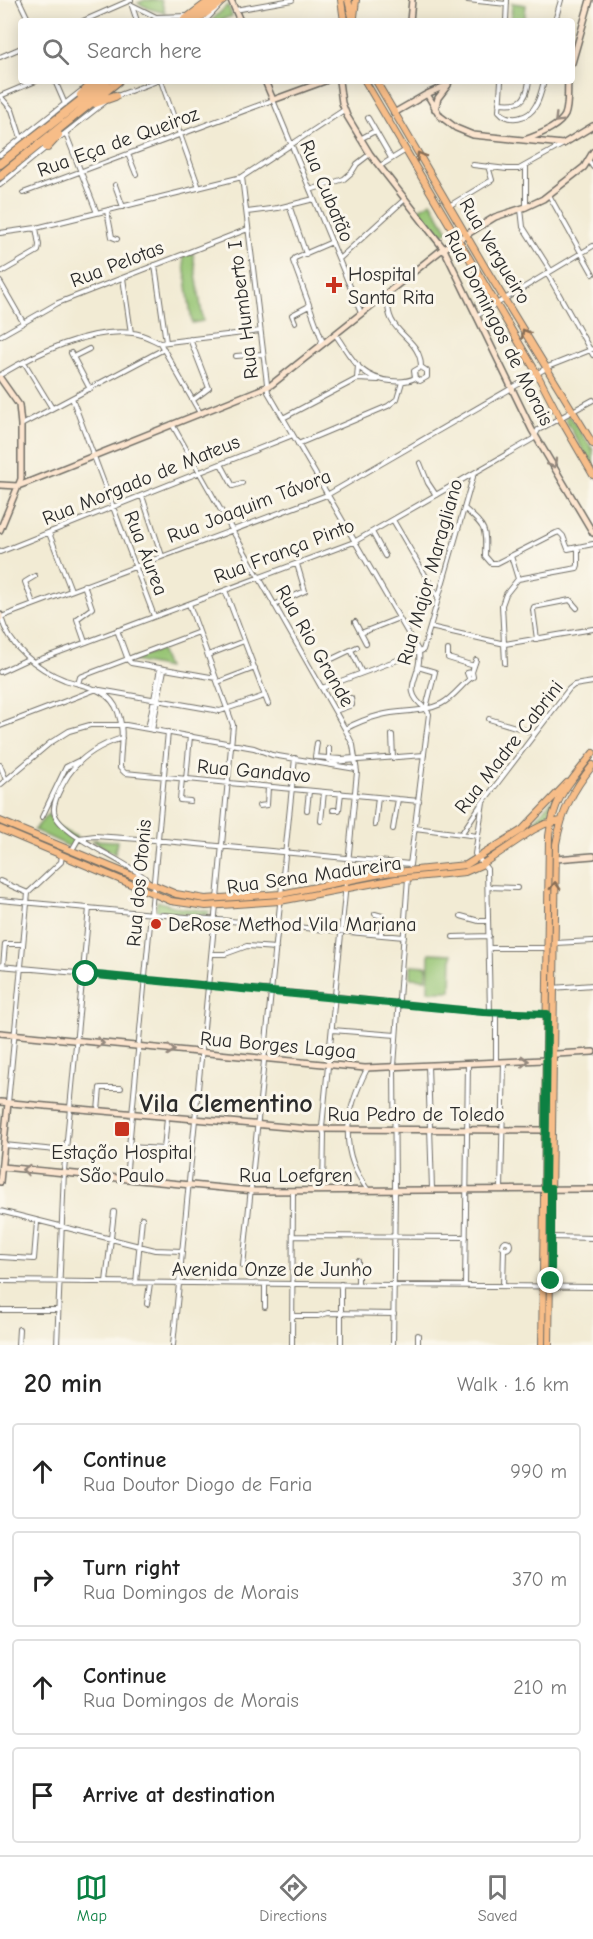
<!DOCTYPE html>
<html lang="en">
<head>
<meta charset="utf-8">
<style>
  :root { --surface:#fff; --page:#f2f2f2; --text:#222; --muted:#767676; --line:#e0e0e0; --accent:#0b8043 }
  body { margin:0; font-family:"Comic Neue",sans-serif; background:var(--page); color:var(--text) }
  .stop { position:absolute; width:18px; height:18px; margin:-14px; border:4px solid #0b8043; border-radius:50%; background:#fff }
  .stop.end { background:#0b8043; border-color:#fff; box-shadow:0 2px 6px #0008 }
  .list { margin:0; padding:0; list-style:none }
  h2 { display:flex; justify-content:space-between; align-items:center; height:78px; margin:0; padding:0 24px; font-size:26px }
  h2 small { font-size:20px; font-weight:400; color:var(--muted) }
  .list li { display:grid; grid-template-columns:39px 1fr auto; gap:18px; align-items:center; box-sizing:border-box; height:96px; margin:0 12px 12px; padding:0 12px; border:2px solid var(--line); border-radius:6px }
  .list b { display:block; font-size:22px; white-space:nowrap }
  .list p { margin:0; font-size:20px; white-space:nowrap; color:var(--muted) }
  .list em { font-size:20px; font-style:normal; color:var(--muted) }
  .icon { flex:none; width:33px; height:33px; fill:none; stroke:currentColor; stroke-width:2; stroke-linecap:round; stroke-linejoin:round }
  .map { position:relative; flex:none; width:593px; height:1345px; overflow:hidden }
  .search { position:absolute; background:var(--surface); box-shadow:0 3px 15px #0003; left:18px; right:18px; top:18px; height:66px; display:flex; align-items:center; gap:15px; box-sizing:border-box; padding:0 21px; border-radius:6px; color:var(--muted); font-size:22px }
  .sheet { height:510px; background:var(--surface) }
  nav { display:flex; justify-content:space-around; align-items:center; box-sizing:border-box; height:84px; border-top:2px solid var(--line); background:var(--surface); font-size:16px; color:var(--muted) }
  nav a { display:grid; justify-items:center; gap:3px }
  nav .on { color:var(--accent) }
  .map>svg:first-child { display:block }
  .green { fill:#97c574; stroke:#617850; stroke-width:1.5 }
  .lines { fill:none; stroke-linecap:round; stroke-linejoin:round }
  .street-casing { stroke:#716e66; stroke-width:6 }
  .secondary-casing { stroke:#716e66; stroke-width:8 }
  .primary-casing { stroke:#716e66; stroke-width:8 }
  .highway-casing { stroke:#716e66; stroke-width:10 }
  .street { stroke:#fff; stroke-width:4 }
  .secondary { stroke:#fce5cf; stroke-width:5 }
  .primary { stroke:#f7bd88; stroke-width:6 }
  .highway { stroke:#f7bd88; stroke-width:8 }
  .oneway { stroke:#94887d }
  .oneway2 { stroke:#876d55 }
  .route { stroke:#0b8043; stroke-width:8 }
  .poi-dot { fill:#c8321e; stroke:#fbf7ec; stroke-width:2 }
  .labels { text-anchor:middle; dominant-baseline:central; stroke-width:6; stroke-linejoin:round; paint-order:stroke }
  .street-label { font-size:20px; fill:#2b2b2b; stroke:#fbf7ec }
  .poi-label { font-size:20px; fill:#2b2b2b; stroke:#fbf7ec; text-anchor:start }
  .district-label { font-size:26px; font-weight:bold; fill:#2b2b2b; stroke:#fbf7ec }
</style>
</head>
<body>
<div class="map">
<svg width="593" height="1345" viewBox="0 0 593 1345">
  <rect width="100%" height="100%" fill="#fbf7ec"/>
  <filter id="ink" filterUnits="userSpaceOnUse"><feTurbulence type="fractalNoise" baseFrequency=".0167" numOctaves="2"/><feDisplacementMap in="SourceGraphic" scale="12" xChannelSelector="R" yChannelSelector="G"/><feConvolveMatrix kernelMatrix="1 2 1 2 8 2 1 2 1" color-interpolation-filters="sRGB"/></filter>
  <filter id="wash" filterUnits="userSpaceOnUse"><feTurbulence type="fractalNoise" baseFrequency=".008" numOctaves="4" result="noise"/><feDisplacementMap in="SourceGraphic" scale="24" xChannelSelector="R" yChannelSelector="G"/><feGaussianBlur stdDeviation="1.35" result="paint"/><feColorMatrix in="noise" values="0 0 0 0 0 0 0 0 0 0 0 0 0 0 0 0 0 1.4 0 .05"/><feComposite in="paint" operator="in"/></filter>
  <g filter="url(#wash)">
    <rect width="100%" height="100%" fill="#f2ebd4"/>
    <path class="green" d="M 145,0 L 161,0 L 165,13 L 150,9 L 138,3 Z
      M 512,3 L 526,5 L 524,21 L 511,21 Z
      M 228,5 L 232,16 L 218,21 L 211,21 Z
      M 431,202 L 448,231 L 439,237 L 419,209 Z
      M 193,253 L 203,321 L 192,323 L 183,256 Z
      M 569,415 L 593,450 L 593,467 L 565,419 Z
      M 160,650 L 167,668 L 130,660 Z
      M 555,796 L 547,819 L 527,830 Z
      M 48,814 L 57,827 L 77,837 L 72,848 L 34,830 Z
      M 92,840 L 117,841 L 115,854 Z
      M 157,901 L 180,908 L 209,911 L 208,916 L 156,911 Z
      M 429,953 L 452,954 L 451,991 L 428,991 Z
      M 411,965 L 427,966 L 426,979 L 411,978 Z"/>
  </g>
  <g filter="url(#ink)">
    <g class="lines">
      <g class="street-casing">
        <path id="street" d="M 19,0 L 29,21
          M 468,0 L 507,4
          M 132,5 L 156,17 L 188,16
          M 132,6 L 137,21
          M 235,10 L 292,0
          M 83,21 L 131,0
          M 205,21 L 221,4
          M 506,21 L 507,0
          M 555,21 L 561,0
          M 0,57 L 21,48
          M 55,81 L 65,104
          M 161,81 L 199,188
          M 501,81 L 499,111 C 509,123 529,119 536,105 C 540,98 542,89 544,81
          M 0,96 L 12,110 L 21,138
          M 0,96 L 36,81
          M 114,97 L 157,81
          M 499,103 C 520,105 526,103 529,81
          M 368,118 L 391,158
          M 66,134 L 97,213
          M 59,138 L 105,102
          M 360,139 L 375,131
          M 128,154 L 136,174
          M 0,155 L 81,91
          M 589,161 L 593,167
          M 473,165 L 507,169 L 519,169 L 562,145
          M 380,166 L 406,150
          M 526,167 L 526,207
          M 242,177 L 268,392 L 419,652
          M 0,185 L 48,146
          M 115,185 L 123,207
          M 310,190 L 344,179 L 352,172 L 357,164 L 370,154
          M 23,193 L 273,100 L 361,313
          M 549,195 L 593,274
          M 289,205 L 306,254
          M 449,206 L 492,180 L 488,166
          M 521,209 L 523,227 L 551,271
          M 107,211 L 112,237 L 117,239
          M 247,212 L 278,208 L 314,199
          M 0,233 L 36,228 L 242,177 L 344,110
          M 339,259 L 405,199
          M 155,265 L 166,342
          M 0,273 L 38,251 L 39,245 L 36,228
          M 547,273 L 593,355
          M 123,278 L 131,333
          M 0,282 L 23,322
          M 389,292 C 381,336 421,334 421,367
          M 478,315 L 593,246
          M 295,322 L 292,315 L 309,306
          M 335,334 C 352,358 359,378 391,381 C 400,382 407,382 415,378
          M 0,336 L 58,303 L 248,229
          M 190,339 L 209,388 L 193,400
          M 160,343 L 260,331
          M 320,346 L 322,340 L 293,261 L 295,258 L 332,242
          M 71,353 L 90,389
          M 236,356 L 262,354
          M 73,357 L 89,349
          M 24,362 L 52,408
          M 0,375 C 35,354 91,327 133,333 C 143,334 151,339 160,343 L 200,413
          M 415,378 L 420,381 L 427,377 L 427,371 L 421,367
          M 415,378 L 414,371 L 421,367
          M 357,379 L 358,365
          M 72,398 L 154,616
          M 283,418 L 357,379 L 378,380
          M 172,424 L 345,729 L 353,745 L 357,772 L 322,1127 L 324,1134 L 323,1190
          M 21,425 L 164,349
          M 298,444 L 388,406 L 397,399 L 402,382
          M 420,463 L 428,483 L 436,495
          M 221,464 L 233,486 L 242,483
          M 142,496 L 162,556
          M 464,508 C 486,528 486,527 485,556 L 491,563 L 497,563 L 556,533 L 559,532 L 563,536 L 568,549 L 593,544
          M 393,520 L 438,597
          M 372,532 L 385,556
          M 49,533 L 71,590
          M 0,552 L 293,435
          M 518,579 L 577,568 L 578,565 L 578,548
          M 84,585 L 92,608 L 77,619 L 85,642
          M 225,590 L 268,704
          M 33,603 L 25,582 L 35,576
          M 189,604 L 233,725 L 217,899
          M 274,605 L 305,591 L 297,564
          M 355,622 L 366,643
          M 430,627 L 505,644 L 593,629
          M 117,630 L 128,660 L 131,663 L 216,678
          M 361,633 L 399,618
          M 537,639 L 533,610 L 534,607 L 570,600 L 577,608
          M 351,650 L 362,673
          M 448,650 L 448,658 L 474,666
          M 208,655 L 244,641
          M 332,659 L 357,647
          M 33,662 L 354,542 L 533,439 L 538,430 L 593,400
          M 505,663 L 502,605 L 506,594 L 518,579 L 511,556
          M 418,667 L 435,672 L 426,708
          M 0,672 L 28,659
          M 469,678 L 467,673 L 472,672
          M 218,682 L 255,668
          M 78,684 L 80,677 L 199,632
          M 322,688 L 419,652
          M 100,690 L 220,711 L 264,696
          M 426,709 C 398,688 423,678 419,652 L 423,650 L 430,627 L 473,477 L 472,474
          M 335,711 L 352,705 L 351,698
          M 489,719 L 535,733
          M 0,726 L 97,689
          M 148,729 L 160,669
          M 345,729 C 356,723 369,718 381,715 C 401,710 422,713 441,704 C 454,698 465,680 473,677 L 472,672 L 476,660
          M 152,730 L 164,670
          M 392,735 L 393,758
          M 122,738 C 97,746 75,760 63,784 C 59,792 53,802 54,810 C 54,834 131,862 147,880
          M 317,743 L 315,757 L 341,759 L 355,758
          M 329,760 L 329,748
          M 332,762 L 424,755
          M 0,765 L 6,780
          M 182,779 L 180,800 L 190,801
          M 186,780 L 190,736
          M 0,785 L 50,743 L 69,731 L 90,725 L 126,725 L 254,748 L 272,755 L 356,769
          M 419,801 L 125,773 L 120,768 C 120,748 125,731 118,712 C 109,688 86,687 65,680 C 37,669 9,647 1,617 L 327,495 L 550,366 L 593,349
          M 483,802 L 475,854 L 487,869 L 490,1013
          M 259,806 L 267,805 L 268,787
          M 307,810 L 309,791
          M 333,810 L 339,810 L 341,793
          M 42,817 L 66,767 L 78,761
          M 321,821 L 324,792
          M 375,825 L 378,797
          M 415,828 L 478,836
          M 393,829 L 398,799
          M 462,833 L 480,806 L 569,689 L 574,685 L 593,682
          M 79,838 L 95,836 L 154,840 L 410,864
          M 72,850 L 79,838
          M 410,865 L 429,714 L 426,709
          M 0,881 L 28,893
          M 488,887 L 517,888
          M 28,893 L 61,862 L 62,855
          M 0,900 L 404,937
          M 375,914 L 382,916 L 381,935
          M 461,916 L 479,921 L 488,921
          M 453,937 L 489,936
          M 555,943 L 593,941
          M 489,948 L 548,948
          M 212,954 L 225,954 L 247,946 L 276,948
          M 0,966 L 329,996 L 483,1012 L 546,1014
          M 3,966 L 5,944 L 22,944
          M 552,988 L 593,985
          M 332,1030 L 396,1035
          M 496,1062 L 496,1013
          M 428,1065 L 432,1189
          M 367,1069 C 346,1110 337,1150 368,1190
          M 8,1103 L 28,893
          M 98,1111 L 100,1088 L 121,1088
          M 4,1145 L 66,1151
          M 129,1147 L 164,1149 L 167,1118
          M 126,1179 L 168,732
          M 501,1188 L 504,1062
          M 0,1211 L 155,1250 L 182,1251
          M 293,1236 L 466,1237
          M 551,1237 L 593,1238
          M502 1245a4 4 0 1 1 8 0a4 4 0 1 1-8 0Z
          M 0,1257 L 34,1259 L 37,1222
          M 358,1261 L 358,1284
          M 243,1266 L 295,758
          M 0,1281 L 593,1287
          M 106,1282 L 114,1212
          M 136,1283 L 142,1218
          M 265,1284 L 265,1307
          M 465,1285 L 468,1063
          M 503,1286 L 504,1249
          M 147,1304 L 150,1283
          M 0,1310 L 58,1310
          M 293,1316 L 318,1316 L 328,1313 L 394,1314
          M 18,1345 L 19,1329
          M 57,1345 L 64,1171 L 89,908
          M 173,1345 L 216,905
          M 292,1345 L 293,1191
          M 341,1345 L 341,1284
          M 393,1345 L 395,1189 L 394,1066 L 408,878
          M 418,1345 L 418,1335"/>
      </g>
      <g class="secondary-casing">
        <path id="secondary" d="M 231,0 L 240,21
          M 410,21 L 412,0
          M 572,63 L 590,0
          M 265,81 L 273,100 L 325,81
          M 339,81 L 342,103 L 347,116 L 370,154 L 444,249 L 532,430 L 593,533
          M 427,94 L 440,116 L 456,128 L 473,135 L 563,144 L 593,126
          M 435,109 L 438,98 L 448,85
          M 394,113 L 427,94 L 445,86 L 449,82
          M 524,140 C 536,136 559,127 565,115 C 569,105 567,91 568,81
          M 0,378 L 19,405 L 21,425 L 21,479 L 0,530
          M 0,485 L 18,486 L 26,483 L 271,385 L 440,251 L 495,217 L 526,207 L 543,199 L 584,167 L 593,152
          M 0,615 L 0,618
          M 556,859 L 593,856
          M 0,1033 L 365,1068 L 543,1060 L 556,1054 L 593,1052
          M 0,1102 L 309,1129 L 545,1130
          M 2,1167 L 254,1191 L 593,1189
          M 0,1182 L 8,1103"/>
      </g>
      <g class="primary-casing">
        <path id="primary" d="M 341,0 L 344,21
          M 348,0 L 353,21
          M 354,17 L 356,0
          M 365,81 L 535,370 L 560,418 L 593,475
          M 376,81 L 486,269 L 593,444
          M 0,821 L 176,894 L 205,899 L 281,894 L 386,873 L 466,865 L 522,830 L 567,783
          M 0,829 L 171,901 L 206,906 L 280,901 L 396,879 L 465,872 L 481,865 L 533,830 L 545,824 L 561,821
          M 542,1345 L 549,836 C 554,795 570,783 593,753
          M 549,1345 L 556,844 C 562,811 572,791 593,765"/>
      </g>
      <g class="highway-casing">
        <path id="highway" d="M 184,21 L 212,0
          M 194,21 L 223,0
          M 81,95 L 95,81
          M 95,103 L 115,96
          M 47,147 L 58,135
          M 0,164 L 106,81
          M 0,176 L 118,81"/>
      </g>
      <use href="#street" class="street"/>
      <use href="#secondary" class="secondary"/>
      <use href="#primary" class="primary"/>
      <use href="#highway" class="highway"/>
    </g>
    <defs><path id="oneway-chevron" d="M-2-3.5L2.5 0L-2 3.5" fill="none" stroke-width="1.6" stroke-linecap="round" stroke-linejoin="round" transform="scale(1.5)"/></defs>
    <g class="oneway">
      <use href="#oneway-chevron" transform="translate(558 119) rotate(135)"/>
      <use href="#oneway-chevron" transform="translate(553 464) rotate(59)"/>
      <use href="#oneway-chevron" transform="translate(100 1043) rotate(5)"/>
      <use href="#oneway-chevron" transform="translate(171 1050) rotate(5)"/>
      <use href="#oneway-chevron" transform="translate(525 1061) rotate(-2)"/>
      <use href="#oneway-chevron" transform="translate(26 1170) rotate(-174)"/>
    </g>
    <g class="oneway2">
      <use href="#oneway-chevron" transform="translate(420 156) rotate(-120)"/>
      <use href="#oneway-chevron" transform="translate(525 333) rotate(-121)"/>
      <use href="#oneway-chevron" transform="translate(555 886) rotate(-89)"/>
    </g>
  </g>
  <g class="lines" filter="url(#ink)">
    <path class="route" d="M 86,974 L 483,1012 L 547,1014 L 545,1188 L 551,1188 L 551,1281"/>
  </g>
  <g class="poi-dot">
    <path d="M331 276h6v6h6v6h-6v6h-6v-6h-6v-6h6z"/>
    <circle cx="156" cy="924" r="6"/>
    <rect x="114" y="1121" width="16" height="16" rx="3"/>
  </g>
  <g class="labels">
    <g class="street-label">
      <text transform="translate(118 142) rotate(-20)">Rua Eça de Queiroz</text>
      <text transform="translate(327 191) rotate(67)">Rua Cubatão</text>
      <text transform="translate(495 251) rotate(59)">Rua Vergueiro</text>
      <text transform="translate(117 264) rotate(-21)">Rua Pelotas</text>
      <text transform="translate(243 310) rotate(-97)">Rua Humberto I</text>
      <text transform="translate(499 328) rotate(63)">Rua Domingos de Morais</text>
      <text transform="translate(141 480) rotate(-22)">Rua Morgado de Mateus</text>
      <text transform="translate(249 506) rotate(-21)">Rua Joaquim Távora</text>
      <text transform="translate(284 551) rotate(-21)">Rua França Pinto</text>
      <text transform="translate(146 553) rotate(69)">Rua Áurea</text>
      <text transform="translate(430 572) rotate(-74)">Rua Major Maragliano</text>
      <text transform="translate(315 646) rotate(60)">Rua Rio Grande</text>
      <text transform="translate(509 747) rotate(-52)">Rua Madre Cabrini</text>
      <text transform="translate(254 771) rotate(5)">Rua Gandavo</text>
      <text transform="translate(314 875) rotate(-8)">Rua Sena Madureira</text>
      <text transform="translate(139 883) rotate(-85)">Rua dos Otonis</text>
      <text transform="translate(278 1045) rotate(5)">Rua Borges Lagoa</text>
      <text x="416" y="1114">Rua Pedro de Toledo</text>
      <text x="296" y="1175">Rua Loefgren</text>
      <text x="272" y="1269">Avenida Onze de Junho</text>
    </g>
    <g class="poi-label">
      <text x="348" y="274">Hospital<tspan x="348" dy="23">Santa Rita</tspan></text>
      <text x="168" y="924">DeRose Method Vila Mariana</text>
      <text x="122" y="1152" text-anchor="middle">Estação Hospital<tspan x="122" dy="23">São Paulo</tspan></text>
    </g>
    <g class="district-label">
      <text x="226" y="1104">Vila Clementino</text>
    </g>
  </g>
</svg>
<div class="stop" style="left:86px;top:974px"></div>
<div class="stop end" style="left:551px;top:1281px"></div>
<div class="search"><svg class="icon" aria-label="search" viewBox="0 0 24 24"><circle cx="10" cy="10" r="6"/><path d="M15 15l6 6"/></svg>Search here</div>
</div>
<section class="sheet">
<h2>20 min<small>Walk · 1.6 km</small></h2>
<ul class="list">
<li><svg class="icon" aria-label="ahead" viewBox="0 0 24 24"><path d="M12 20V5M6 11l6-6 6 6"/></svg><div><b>Continue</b><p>Rua Doutor Diogo de Faria</p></div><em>990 m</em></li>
<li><svg class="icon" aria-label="right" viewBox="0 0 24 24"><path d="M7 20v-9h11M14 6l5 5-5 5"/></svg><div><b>Turn right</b><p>Rua Domingos de Morais</p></div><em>370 m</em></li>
<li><svg class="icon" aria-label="ahead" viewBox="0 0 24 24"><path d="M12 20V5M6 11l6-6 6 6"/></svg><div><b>Continue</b><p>Rua Domingos de Morais</p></div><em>210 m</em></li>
<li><svg class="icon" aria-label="arrive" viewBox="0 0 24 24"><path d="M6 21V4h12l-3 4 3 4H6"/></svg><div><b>Arrive at destination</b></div></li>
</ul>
</section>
<nav>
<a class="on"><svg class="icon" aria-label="map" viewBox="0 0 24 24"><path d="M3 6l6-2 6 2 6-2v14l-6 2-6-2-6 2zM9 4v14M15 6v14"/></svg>Map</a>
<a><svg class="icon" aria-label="directions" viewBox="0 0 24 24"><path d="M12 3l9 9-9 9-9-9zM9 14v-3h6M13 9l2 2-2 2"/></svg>Directions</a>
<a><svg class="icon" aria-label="saved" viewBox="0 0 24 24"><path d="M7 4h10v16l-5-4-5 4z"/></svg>Saved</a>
</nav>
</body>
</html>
